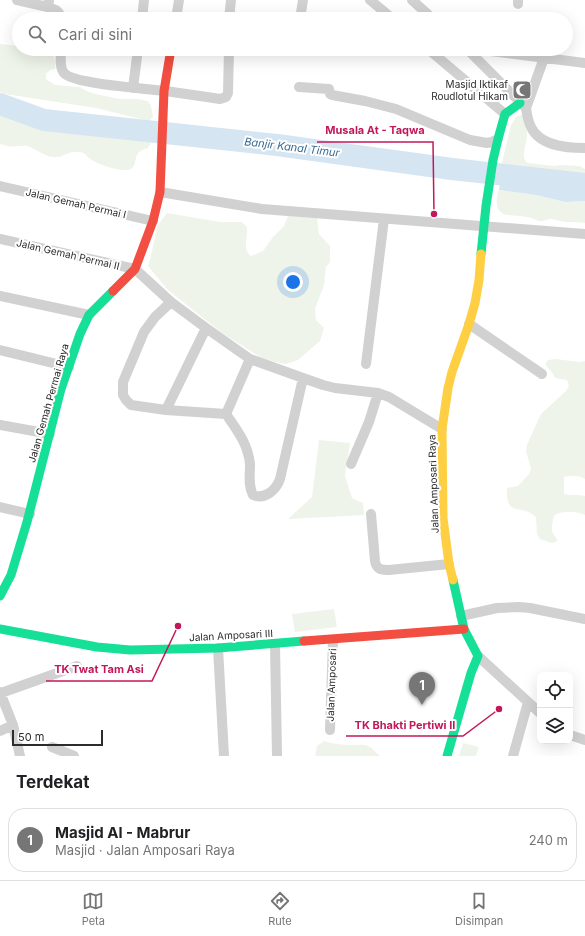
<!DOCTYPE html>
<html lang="id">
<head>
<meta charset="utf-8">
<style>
  :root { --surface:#fff; --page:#f2f2f2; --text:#202124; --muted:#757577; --line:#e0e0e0; --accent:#767676 }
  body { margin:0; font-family:Inter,sans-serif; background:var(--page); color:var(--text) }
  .controls { position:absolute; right:12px; bottom:12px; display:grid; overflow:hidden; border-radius:8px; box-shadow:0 4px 16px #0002 }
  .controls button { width:36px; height:36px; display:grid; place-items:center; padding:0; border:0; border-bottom:1px solid var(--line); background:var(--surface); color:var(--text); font:20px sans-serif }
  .scale { position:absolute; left:12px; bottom:10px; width:91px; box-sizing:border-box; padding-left:4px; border:2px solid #2c2c2c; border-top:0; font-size:11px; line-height:14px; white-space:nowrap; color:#2c2c2c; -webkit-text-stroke:3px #fff; paint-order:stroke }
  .you { position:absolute; left:293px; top:282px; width:14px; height:14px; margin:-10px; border:3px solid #fff; border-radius:50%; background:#1a73e8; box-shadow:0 0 0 6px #1a73e833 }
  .badge { display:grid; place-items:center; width:26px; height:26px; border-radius:50%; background:var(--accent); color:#fff; font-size:13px; font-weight:700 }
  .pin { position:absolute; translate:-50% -33px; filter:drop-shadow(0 1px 2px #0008) }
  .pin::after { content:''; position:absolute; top:21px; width:14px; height:12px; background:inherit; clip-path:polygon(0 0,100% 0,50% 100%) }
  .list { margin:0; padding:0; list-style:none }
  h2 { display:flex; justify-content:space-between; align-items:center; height:52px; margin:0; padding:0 16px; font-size:17px }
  h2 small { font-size:13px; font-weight:400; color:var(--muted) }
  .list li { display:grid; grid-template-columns:26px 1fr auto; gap:12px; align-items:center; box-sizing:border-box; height:64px; margin:0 8px 8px; padding:0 8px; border:1px solid var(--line); border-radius:16px }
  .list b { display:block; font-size:15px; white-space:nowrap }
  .list p { margin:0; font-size:13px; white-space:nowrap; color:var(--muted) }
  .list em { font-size:13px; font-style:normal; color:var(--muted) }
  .icon { flex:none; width:22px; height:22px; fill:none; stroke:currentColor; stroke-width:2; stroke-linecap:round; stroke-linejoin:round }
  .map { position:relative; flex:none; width:585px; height:756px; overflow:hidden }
  .search { position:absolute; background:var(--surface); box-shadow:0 4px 16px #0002; left:12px; right:12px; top:12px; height:44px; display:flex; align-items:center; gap:10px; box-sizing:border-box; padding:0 14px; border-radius:22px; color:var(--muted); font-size:15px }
  .sheet { height:124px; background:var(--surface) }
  nav { display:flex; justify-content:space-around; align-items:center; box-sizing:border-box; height:56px; border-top:1px solid var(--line); background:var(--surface); font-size:11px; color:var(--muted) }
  nav a { display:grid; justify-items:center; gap:2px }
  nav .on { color:var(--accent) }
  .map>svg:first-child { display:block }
  .green { fill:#eff4ea }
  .water { fill:#d5e5f2 }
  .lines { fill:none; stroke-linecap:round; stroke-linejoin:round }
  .river { stroke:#d5e5f2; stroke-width:22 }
  .street { stroke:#d1d1d1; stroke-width:10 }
  .fast { stroke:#16e098; stroke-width:9 }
  .slow { stroke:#ffcf43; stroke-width:9 }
  .jam { stroke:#f24e42; stroke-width:9 }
  .labels { text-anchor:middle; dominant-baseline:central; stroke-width:4; stroke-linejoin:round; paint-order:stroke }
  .poi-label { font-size:10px; fill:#2c2c2c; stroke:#fff; text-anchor:end }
  .street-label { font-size:10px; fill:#2c2c2c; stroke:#fff }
  .water-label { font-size:11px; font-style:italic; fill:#376a92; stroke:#fff }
  .leader { fill:none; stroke:#c2185b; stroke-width:1.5 }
  .callout-dot { fill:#c2185b; stroke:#fff; stroke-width:1.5 }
  .callout-label { font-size:11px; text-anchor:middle; font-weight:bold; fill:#c2185b; stroke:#fff; stroke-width:4; stroke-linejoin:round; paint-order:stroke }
</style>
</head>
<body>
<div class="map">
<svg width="585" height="756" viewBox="0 0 585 756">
  <rect width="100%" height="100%" fill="#fff"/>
  <path class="green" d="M 0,44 L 19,46 L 19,49 L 49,49 C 54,54 56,62 55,69 L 50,70 L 46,74 L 46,79 L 55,85 L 79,87 L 89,92 L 95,94 L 120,99 L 137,99 L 148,101 L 151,106 L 153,117 L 149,121 L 96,108 L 5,94 L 0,92 Z
    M 0,115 L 40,127 L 68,130 L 92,132 L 108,137 L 147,139 L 151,143 L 148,148 C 128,152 142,168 127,170 C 118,171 96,164 89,158 C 86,155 84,152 79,152 C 69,150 61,159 53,157 C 45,156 37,150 30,147 C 26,145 22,146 18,146 C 12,147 6,146 0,144 Z
    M 521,115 L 524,116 L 525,118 C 526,123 527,129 527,135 C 527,145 520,154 527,163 L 555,166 L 560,165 L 579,166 L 585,169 L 585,179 C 577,179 569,176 563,173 L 519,171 L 514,168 L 502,168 L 502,163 L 511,125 L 516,117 Z
    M 499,190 L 536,195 L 565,202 L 585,201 L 585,223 C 579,222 573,222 566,222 C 561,222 556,219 551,219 C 547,219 543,222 539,221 C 535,220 531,217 527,217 C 519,215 509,217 502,213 C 495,209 496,197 499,190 Z
    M 167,213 L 220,222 L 242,222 L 247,227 C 247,232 247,237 246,241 C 246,248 245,251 251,256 L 263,251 L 273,237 L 284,226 L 288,216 L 317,218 L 319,234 L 330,246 L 330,262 L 326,267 L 324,285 L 315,309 L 316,320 L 324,328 L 320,341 L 298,360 L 286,364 L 275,362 L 262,358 L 222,333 L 168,290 L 148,266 L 151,256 L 157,227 L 160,222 Z
    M 556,359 L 579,362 L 585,361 L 585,479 C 578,475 572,476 564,477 L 564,494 C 571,496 578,494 585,496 L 585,515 C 577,511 561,510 554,516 C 551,529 550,530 558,541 L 552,543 L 540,539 L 537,534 L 536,517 C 519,502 506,519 507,488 L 518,486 L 529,474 L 531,469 L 526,451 L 527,445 L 539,418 L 542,413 L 566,391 L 569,386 L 567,380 L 555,378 C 553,372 548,369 545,364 L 548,360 Z
    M 319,440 L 350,443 L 345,476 L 352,498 L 363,503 L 364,515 L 288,519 L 312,497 Z
    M 334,609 L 337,627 L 295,632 L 292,614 Z
    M 324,741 C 333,744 343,745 352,745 C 357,745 364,744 368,746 C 373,748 376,753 380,756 L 315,756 L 317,746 Z
    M 463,743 L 479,747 L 476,756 L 459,756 Z"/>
  <path class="water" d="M 502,168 L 514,168 L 519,171 L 563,173 C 569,176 578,179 585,179 L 585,201 L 565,202 L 536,195 L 499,190 Z"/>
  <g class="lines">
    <path class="river" d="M 0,104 L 44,120 L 277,145 L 452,169 L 585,184"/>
    <path class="street" d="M 17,0 L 48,7
      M 49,0 L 48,7 C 55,9 60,11 61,19
      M 370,0 L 393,19
      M 412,0 L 433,19
      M 518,4 L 518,0
      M 142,19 L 144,0
      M 176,19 L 179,0
      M 229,19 L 231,0
      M 300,19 L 303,0
      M 61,49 C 61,56 59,67 64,73 C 73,84 149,89 166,91 C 184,94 202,96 220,99 L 226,97 L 228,93 L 229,49
      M 428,49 L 505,114
      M 467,49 L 526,108 C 527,115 528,121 531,127 C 540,146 566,148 585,148
      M 475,49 L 585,63
      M 299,87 L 329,89 L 330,94 L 332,95 L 365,101 L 396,109 L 470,140 L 487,143 L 492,142 L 498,139
      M 133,88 L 138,49
      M 526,108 L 544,58
      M 0,186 L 153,221
      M 160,192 L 262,209 L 585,234
      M 0,239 L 135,269 L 171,302 L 206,328 L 250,359 L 303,378 L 323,385 L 335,388 L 378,393 L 389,397 L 442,429
      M 0,296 L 89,315
      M 171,302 L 155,317 L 144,332 L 123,382 L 123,395 L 126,400 L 131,405 L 166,410 L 226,414
      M 469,324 L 542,374
      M 0,350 L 69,367
      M 366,364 L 384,219
      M 166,410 L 206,328
      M 226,414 C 237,430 248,444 250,464 C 250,475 248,486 253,495 C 265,500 276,490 280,479 L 303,378
      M 226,414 L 250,359
      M 0,425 L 50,434
      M 351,464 L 369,422 L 378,393
      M 0,507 L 30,514
      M 371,514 L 375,561 C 376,569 381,570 389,570 L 449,564
      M 461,616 L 497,608 L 519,607 L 530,608 L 585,619
      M 275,644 L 277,756
      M 218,648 L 224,756
      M 478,656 L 540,713
      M 0,692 L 13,725 L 20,756
      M 1,693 L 77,666
      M 330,730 L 333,640
      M 0,731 L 13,725
      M 570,735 L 585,740
      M 52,747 L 74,756
      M 513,756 L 528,702"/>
    <path class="fast" d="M 481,254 L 486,206 L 493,160 L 498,139 L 505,114 L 520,103
      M 0,596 L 11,575 L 27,522 L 61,389 L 80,334 L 89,315 L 113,291
      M 0,629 L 97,647 L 130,650 L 218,648 L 304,641
      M 447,756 L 471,673 L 478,656 L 464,629 L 453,580"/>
    <path class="slow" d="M 453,580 L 449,564 L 443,518 L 442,429 L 448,388 L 452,372 L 469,324 L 475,303 L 479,280 L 481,254"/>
    <path class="jam" d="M 113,291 L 135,269 L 153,221 L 160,192 L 164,91 L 171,49
      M 304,641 L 464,629"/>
  </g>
  <defs>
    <g id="mosque-square" transform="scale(1)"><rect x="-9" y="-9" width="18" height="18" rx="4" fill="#767676" stroke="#fff"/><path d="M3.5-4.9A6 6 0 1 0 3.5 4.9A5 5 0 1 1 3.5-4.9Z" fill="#fff"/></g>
  </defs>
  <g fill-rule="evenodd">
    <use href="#mosque-square" x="522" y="90"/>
  </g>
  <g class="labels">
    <g class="poi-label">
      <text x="508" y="84">Masjid Iktikaf<tspan x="508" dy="12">Roudlotul Hikam</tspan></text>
    </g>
    <g class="street-label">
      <text transform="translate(76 203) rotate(13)">Jalan Gemah Permai I</text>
      <text transform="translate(68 254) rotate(13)">Jalan Gemah Permai II</text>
      <text transform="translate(48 403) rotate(-74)">Jalan Gemah Permai Raya</text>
      <text transform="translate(433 484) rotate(-92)">Jalan Amposari Raya</text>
      <text transform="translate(231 635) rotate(-3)">Jalan Amposari III</text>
      <text transform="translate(331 685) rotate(-88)">Jalan Amposari</text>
    </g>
    <g class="water-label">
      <text transform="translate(292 147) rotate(7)">Banjir Kanal Timur</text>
    </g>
  </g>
  <path class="leader" d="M434 214L433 142H317M178 626L152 681H46M499 709L463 736H346"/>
  <g class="callout-dot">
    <circle cx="434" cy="214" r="4"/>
    <circle cx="178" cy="626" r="4"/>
    <circle cx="499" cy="709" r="4"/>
  </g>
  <g class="callout-label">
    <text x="375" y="134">Musala At - Taqwa</text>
    <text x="99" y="673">TK Twat Tam Asi</text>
    <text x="405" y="729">TK Bhakti Pertiwi II</text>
  </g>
</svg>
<div class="controls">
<button><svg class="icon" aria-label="locate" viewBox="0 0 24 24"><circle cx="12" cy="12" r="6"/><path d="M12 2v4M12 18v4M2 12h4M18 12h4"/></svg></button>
<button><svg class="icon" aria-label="layers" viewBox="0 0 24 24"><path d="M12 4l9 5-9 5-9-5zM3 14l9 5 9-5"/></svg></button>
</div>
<div class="scale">50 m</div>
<div class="you"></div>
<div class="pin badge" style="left:422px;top:705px">1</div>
<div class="search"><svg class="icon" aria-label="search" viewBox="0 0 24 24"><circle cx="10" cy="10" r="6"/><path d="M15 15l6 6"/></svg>Cari di sini</div>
</div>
<section class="sheet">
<h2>Terdekat<small></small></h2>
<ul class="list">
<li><span class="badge">1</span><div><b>Masjid Al - Mabrur</b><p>Masjid · Jalan Amposari Raya</p></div><em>240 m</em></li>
</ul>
</section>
<nav>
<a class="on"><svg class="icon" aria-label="map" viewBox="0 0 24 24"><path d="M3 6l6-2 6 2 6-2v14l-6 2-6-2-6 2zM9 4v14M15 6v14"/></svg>Peta</a>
<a><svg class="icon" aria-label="directions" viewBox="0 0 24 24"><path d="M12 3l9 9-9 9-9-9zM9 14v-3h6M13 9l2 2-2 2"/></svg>Rute</a>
<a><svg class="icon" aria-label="saved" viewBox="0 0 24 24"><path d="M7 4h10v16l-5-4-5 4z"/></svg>Disimpan</a>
</nav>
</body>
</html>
